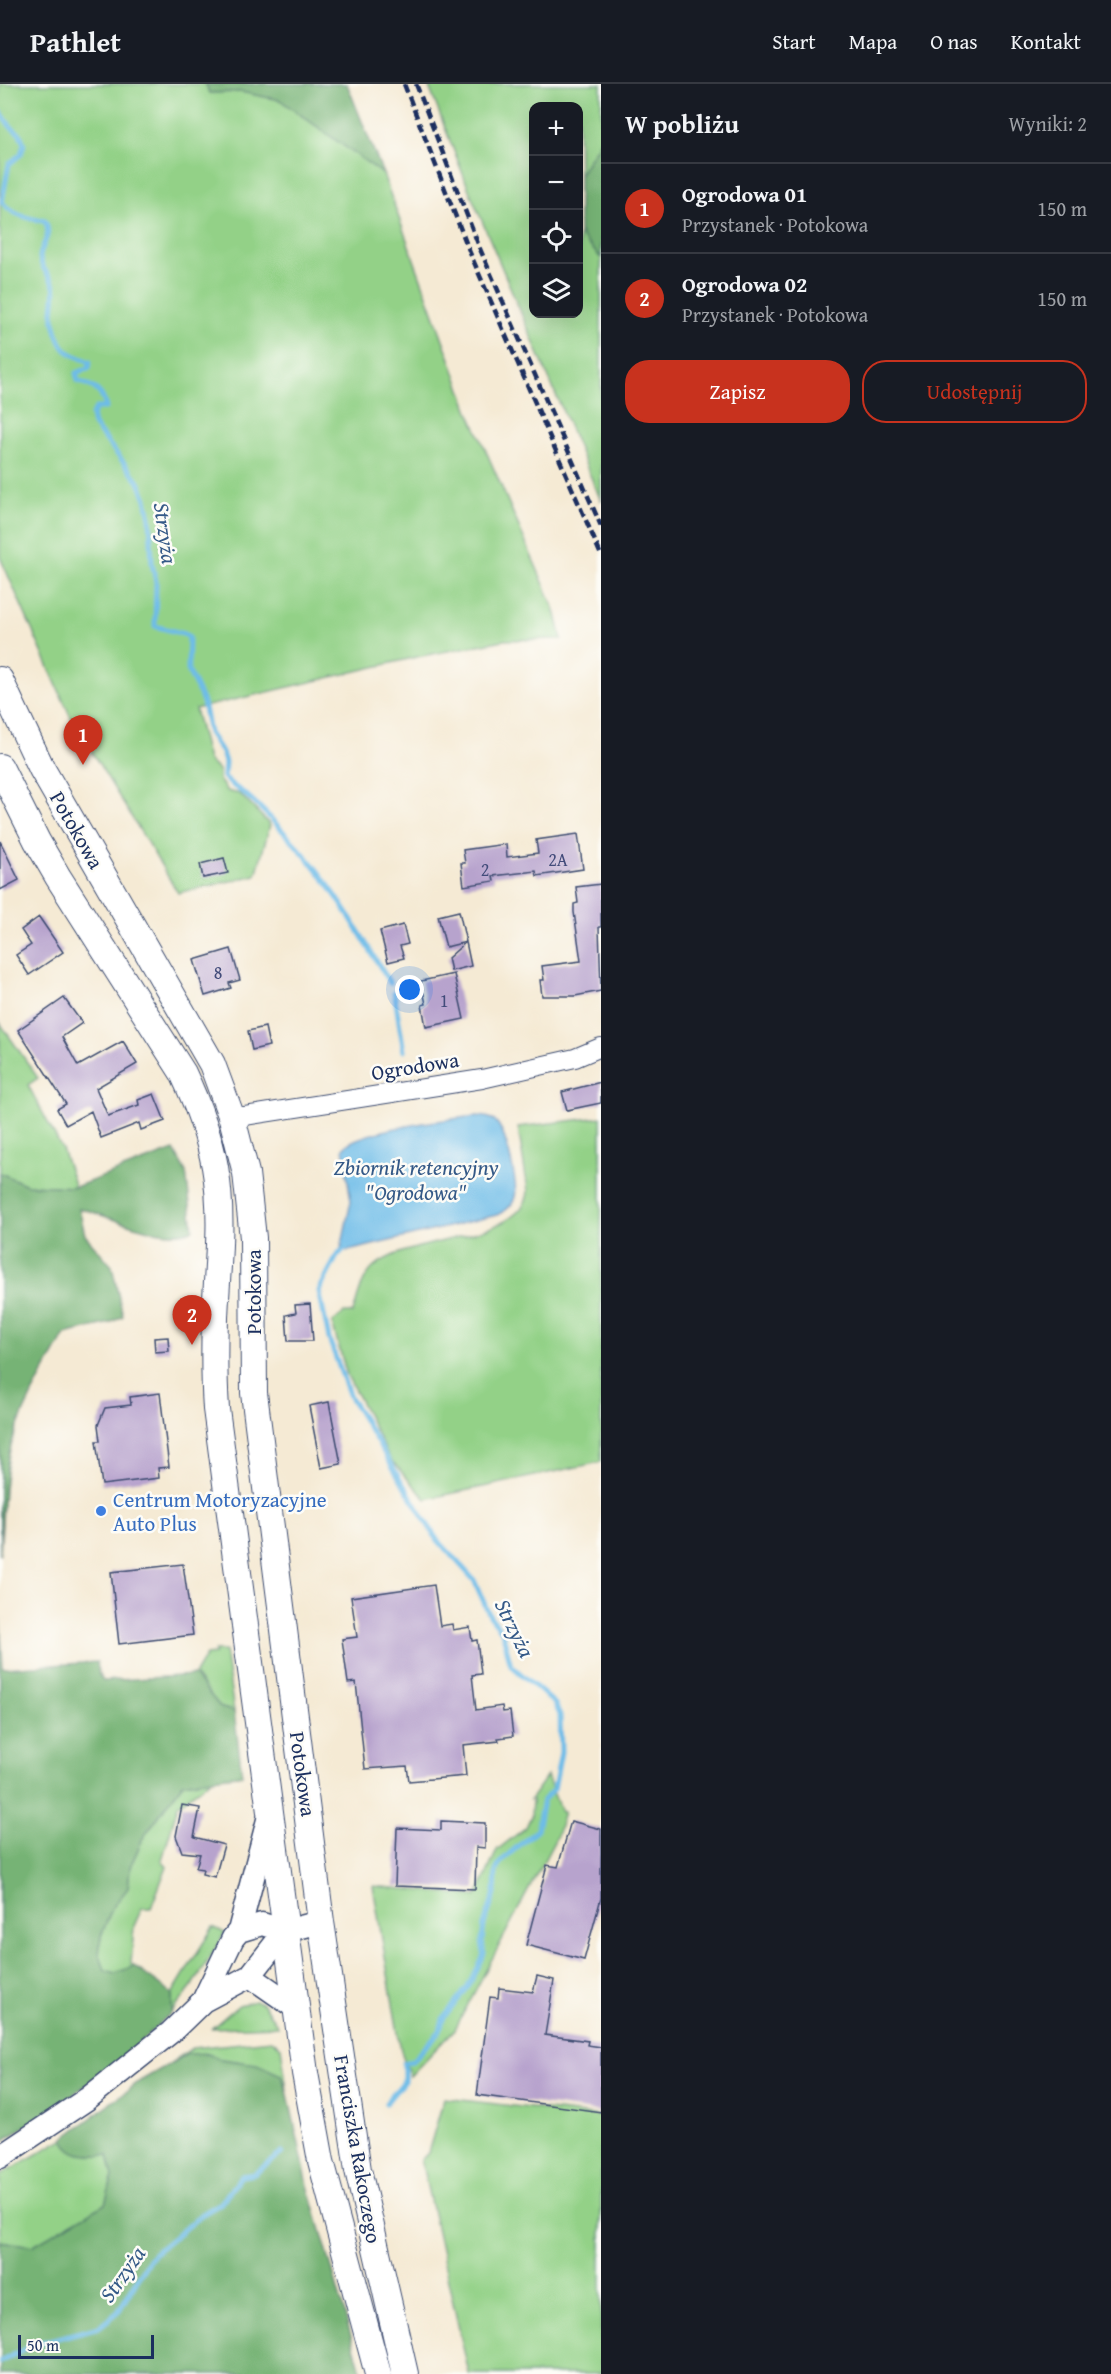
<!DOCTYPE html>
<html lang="pl">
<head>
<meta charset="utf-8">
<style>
  :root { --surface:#171b24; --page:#242831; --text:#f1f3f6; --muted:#9ea1a6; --line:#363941; --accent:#c8321e }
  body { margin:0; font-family:"Gentium Book Plus",serif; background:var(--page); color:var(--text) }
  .controls { position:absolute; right:18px; top:18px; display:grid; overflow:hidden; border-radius:12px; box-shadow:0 6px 24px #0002 }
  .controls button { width:54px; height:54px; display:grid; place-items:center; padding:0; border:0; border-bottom:2px solid var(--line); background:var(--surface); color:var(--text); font:30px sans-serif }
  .scale { position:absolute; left:18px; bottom:15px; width:136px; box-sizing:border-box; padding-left:6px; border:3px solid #1b2f5e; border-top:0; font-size:16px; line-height:21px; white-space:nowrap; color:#1b2f5e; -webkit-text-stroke:4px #fdfcf7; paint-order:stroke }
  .you { position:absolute; left:410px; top:906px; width:21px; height:21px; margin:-15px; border:4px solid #fff; border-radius:50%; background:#1a73e8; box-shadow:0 0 0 9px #1a73e833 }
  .badge { display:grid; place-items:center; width:39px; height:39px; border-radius:50%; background:var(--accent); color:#fff; font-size:20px; font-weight:700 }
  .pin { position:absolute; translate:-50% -50px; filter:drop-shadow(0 2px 3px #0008) }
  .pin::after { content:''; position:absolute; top:32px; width:21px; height:18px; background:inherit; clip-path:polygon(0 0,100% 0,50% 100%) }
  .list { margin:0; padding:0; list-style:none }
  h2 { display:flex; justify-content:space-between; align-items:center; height:78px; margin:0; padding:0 24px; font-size:26px }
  h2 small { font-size:20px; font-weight:400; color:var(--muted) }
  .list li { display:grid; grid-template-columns:39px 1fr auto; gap:18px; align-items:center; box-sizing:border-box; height:90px; padding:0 24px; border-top:2px solid var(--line) }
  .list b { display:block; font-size:22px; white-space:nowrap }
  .list p { margin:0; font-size:20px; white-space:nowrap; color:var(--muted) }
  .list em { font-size:20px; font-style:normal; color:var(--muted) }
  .actions { display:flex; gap:12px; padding:18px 24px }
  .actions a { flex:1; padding:14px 0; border:2px solid var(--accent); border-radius:24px; text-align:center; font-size:21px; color:var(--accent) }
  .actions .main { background:var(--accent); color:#fff }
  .icon { flex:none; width:33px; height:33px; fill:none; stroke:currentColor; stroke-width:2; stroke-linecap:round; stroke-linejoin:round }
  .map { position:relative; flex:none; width:601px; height:2290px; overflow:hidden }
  header { display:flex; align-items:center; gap:36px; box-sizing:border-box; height:84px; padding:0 30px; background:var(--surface); border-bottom:2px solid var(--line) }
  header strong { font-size:28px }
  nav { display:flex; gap:33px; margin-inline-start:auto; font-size:21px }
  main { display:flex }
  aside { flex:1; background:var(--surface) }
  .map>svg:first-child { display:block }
  .green { fill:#93d187; stroke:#578072; stroke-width:1.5 }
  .forest { fill:#76b374; stroke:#487169; stroke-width:1.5 }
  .water { fill:#6dbce8; stroke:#4476a3; stroke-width:1.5 }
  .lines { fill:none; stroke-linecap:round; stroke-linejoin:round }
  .stream { stroke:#6dbce8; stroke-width:5 }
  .building { fill:#b7a3cd }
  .minor-casing { stroke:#3c4b70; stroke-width:20 }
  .tertiary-casing { stroke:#3c4b70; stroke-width:25 }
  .secondary-casing { stroke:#3c4b70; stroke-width:28 }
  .minor { stroke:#fff; stroke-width:18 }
  .tertiary { stroke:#fff; stroke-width:22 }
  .secondary { stroke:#fff; stroke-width:26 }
  .rail { stroke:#1b2f5e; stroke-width:4.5; stroke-dasharray:9 4.5; stroke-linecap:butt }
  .shop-dot { fill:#3f7fe0; stroke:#fdfcf7; stroke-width:2 }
  .labels { text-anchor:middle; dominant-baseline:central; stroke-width:5; stroke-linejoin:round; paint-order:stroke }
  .number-label { font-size:18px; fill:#424c7a }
  .street-label { font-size:21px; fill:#1b2f5e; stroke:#fdfcf7 }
  .shop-label { font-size:21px; fill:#366cbe; stroke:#fdfcf7; text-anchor:start }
  .water-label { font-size:22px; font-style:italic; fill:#345987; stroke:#fdfcf7 }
</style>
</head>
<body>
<header>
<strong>Pathlet</strong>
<nav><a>Start</a><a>Mapa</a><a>O nas</a><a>Kontakt</a></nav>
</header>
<main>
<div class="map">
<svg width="601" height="2290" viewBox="0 0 601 2290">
  <rect width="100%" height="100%" fill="#fdfcf7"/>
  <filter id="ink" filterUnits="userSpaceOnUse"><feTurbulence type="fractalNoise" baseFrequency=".0167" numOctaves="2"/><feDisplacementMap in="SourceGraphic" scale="12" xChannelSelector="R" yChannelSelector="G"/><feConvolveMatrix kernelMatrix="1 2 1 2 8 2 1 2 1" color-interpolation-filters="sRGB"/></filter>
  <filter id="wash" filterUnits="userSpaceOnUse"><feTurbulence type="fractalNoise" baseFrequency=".008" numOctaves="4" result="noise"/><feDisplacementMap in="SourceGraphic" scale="24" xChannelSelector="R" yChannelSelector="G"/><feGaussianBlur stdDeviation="1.35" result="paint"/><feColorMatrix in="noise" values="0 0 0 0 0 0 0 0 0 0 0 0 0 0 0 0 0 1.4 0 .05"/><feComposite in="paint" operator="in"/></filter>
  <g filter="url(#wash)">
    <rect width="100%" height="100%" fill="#f5ead4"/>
    <path class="green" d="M 0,0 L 206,0 L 209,9 L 241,8 L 280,16 L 383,90 L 470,330 L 555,526 L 562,555 L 504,556 L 417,573 L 195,625 L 208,676 L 219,687 L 219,696 L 227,707 L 240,710 L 270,741 L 256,791 L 178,809 L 71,634 L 0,473 Z
      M 428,0 L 601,0 L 601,56 L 579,91 L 578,22 L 534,22 L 534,230 L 578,230 L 579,146 L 582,153 L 601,174 L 601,417 L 471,111 Z
      M 0,939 L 38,994 L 28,1001 L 62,1065 L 75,1103 L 27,1101 L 0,1089 Z
      M 601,1033 L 601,1378 L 426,1415 L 390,1375 L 347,1291 L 332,1239 L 344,1229 L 353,1229 C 358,1213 361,1195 374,1183 C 407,1152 525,1157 528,1107 L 518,1043 Z
      M 215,1567 L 225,1567 L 234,1627 L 221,1624 L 194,1591 L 206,1571 L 215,1570 Z
      M 547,1692 L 561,1728 L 564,1728 L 557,1752 L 455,1945 L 410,1992 L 401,1967 L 373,1802 L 477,1812 L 497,1766 L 526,1743 L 531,1732 L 532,1716 L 530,1716 Z
      M 212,1695 L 178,1721 L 162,1776 L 167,1782 L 151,1824 L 142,1824 L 134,1842 L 131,1880 L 134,1882 L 116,1889 L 105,1886 L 99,1870 L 101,1852 L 112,1824 L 128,1804 L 130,1783 L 144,1752 L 183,1699 Z
      M 213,1843 L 225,1849 L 192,1903 L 172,1928 L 172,1910 Z
      M 255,1917 L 262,1919 L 278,1942 L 212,1944 L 239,1921 Z
      M 272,1956 L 281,1963 L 287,2006 L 281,1991 L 237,1977 L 220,1975 L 208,1969 L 166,1982 L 192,1964 Z
      M 444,2014 L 601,2032 L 601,2290 L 469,2290 L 421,2076 L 428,2069 Z
      M 63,2055 C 72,2074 90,2071 108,2070 L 113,2092 L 105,2120 L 32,2162 L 0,2157 L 0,2091 Z"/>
    <path class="forest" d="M 206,0 L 347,0 L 383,90 L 280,16 L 241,8 L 209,9 Z
      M 601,56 L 601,174 L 582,153 L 579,146 L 579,91 Z
      M 174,1066 L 186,1088 L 193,1145 C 167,1160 107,1131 79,1124 L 85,1151 L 112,1182 L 123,1232 L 110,1239 L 65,1250 C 45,1286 23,1322 11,1362 C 2,1396 3,1436 0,1471 L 0,1089 L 27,1101 L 75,1103 Z
      M 0,1534 L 3,1584 L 97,1578 L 99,1591 L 103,1597 L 194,1591 L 221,1624 L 234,1627 L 242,1691 C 221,1691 204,1696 183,1699 L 144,1752 L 130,1783 L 128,1804 L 112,1824 L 101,1852 L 99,1870 L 105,1886 L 116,1889 L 134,1882 L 172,1910 L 172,1928 L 122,1975 L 58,2021 L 0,2059 Z
      M 208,1969 L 220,1975 L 257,1980 L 281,1991 L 287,2006 L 308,2101 L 362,2290 L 0,2290 L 0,2157 L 32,2162 L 105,2120 L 113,2092 L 108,2071 C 90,2071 72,2074 63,2055 L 140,1997 L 187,1970 Z"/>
    <path class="water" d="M 476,1032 C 484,1032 492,1033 497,1039 C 506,1050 520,1104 514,1116 C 511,1124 504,1127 497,1131 L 377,1160 L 348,1167 L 341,1165 L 351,1117 L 343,1064 C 358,1046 450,1035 476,1032 Z"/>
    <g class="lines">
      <path class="stream" d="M 0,27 L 10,42 L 20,50 L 24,60 L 21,70 L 9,80 L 2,118 C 13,132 28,134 45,137 C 53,151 41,160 40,173 C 40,184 51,192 54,202 C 56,211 53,220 53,230 C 54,241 58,256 65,265 C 70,271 83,274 90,278 L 89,284 L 76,289 L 78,297 C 93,302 103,307 106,324 L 96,324 L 92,331 L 94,341 L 139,398 L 146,415 L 150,434 L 152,480 L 156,497 L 155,542 L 184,550 L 189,553 L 188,586 L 203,618 L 209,649 L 222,669 L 225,678 L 224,693 C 230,701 237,704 245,710 C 262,724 279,743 294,759 C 333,800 361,852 390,899
        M 394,908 L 404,967
        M 348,1161 L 337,1172 L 319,1207 L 329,1255 L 350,1313 L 436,1454 L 474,1496 L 490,1532 L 502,1547 L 511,1581 L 555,1620 L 560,1631 L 561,1668 L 554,1705 L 543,1716 L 537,1746 L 508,1771 L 500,1779 L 496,1787 L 495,1809 L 484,1841 L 482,1857 L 484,1869 L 482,1876 L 468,1903 L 443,1935 L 440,1947 L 412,1977 L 404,1979 L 404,1997 L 386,2019
        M 0,2278 L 35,2260 L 99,2243 L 118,2228 L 151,2172 L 201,2131 L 221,2119 L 241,2092 L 254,2090 L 282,2069"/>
    </g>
    <g id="blocks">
      <path class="building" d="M 578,750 L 583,785 L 537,792 L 536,787 L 493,792 L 494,797 L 464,802 L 461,779 L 465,779 L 463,766 L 506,760 L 507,773 L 538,769 L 536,756 Z
        M 0,757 L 19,796 L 0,806 Z
        M 224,774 L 228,789 L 203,794 L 200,780 Z
        M 601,800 L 601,843 L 599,843 L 601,907 L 575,912 L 542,912 L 540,896 L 544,896 L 542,882 L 581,877 L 574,828 L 574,820 L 578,819 L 576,803 Z
        M 459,827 L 466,858 L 446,863 L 438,832 Z
        M 39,833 L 63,868 L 29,891 L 16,871 L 31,861 L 21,846 Z
        M 403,841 L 408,860 L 400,862 L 404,874 L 388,878 L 380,847 Z
        M 466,858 L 471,882 L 451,887 L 448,874 Z
        M 231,865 L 240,896 L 229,899 L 231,904 L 205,912 L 194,876 Z
        M 454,890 L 464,935 L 426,943 L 422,921 L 426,920 L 421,897 Z
        M 64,914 L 82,939 L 62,953 L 78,982 L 123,957 L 137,980 L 96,1004 L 108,1032 L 139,1021 L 138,1016 L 154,1010 L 165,1037 L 141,1046 L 139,1039 L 101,1054 L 91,1027 L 66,1041 L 57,1025 L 66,1020 L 18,946 Z
        M 265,943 L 269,962 L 252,966 L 248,947 Z
        M 601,998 L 601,1019 L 567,1026 L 562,1008 Z
        M 310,1220 L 313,1257 L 288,1257 L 286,1231 L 296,1229 L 295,1221 Z
        M 168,1253 L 169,1267 L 155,1268 L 154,1254 Z
        M 160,1309 L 169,1383 L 158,1384 L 159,1394 L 102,1401 L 96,1357 L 100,1357 L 98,1341 L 105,1324 L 131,1321 L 130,1313 Z
        M 329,1318 L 341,1380 L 321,1384 L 309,1322 Z
        M 183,1480 L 193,1551 L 119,1560 L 111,1488 Z
        M 434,1501 L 440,1542 L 452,1540 L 453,1546 L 470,1543 L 472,1557 L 477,1556 L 481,1590 L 472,1591 L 476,1626 L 502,1622 L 503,1628 L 510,1627 L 513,1652 L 498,1654 L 499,1657 L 463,1661 L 466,1692 L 409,1697 L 407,1682 L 365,1685 L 356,1598 L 348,1599 L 342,1555 L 357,1553 L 351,1513 Z
        M 182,1721 L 200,1724 L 194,1753 L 224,1761 L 215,1793 L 202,1790 L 203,1785 L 196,1784 L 200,1770 L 182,1768 L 176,1752 Z
        M 441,1737 L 485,1739 L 485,1764 L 476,1763 L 475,1805 L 395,1802 L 397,1744 L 441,1746 Z
        M 571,1737 L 601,1745 L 601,1814 L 584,1876 L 526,1861 L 547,1781 L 558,1783 Z
        M 537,1892 L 554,1896 L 545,1951 L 588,1957 L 587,1961 L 601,1963 L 601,2028 L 477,2011 L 490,1913 L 498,1914 L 499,1904 L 533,1908 Z"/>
    </g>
  </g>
  <g filter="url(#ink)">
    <use href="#blocks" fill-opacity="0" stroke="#3c4b70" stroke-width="1.5"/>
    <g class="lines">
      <g class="minor-casing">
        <path id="minor" d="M 232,1034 L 482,995 L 575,974 L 601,963"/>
      </g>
      <g class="tertiary-casing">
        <path id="tertiary" d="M 239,1847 L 269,1732
          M 250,1892 L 296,1924
          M 203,1917 L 233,1854 L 239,1847 L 262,1840 L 285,1847 L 321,1838
          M 0,2073 L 87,2015 L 171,1948 L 203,1917 L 250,1892 L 285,1847"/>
      </g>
      <g class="secondary-casing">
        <path id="secondary" d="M 0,596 L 42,685 L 212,980 L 232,1034 L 246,1089 L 253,1154 L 254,1309 L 321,1838 L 358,2086 L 405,2290
          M 0,683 L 37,757 L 58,793 L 183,989 C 197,1019 209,1050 215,1083 C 224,1133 217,1184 215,1234 C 214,1264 214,1295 216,1325 L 305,1989 L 321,2077 L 378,2290"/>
      </g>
      <use href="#minor" class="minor"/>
      <use href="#tertiary" class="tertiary"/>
      <use href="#secondary" class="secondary"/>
      <path class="rail" d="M 404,0 L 470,169 L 601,471
        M 416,0 L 480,165 L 601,442"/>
    </g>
  </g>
  <circle class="shop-dot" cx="101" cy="1427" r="6"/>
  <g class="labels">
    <g class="number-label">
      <text x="558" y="775">2A</text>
      <text x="485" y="785">2</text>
      <text x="218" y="888">8</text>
      <text x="444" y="916">1</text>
    </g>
    <g class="street-label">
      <text transform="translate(77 746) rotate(60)">Potokowa</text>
      <text transform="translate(415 982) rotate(-9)">Ogrodowa</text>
      <text transform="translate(253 1208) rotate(-90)">Potokowa</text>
      <text transform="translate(303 1690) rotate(82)">Potokowa</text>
      <text transform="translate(358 2065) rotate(80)">Franciszka Rakoczego</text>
    </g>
    <g class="shop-label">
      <text x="113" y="1415">Centrum Motoryzacyjne<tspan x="113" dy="24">Auto Plus</tspan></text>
    </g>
    <g class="water-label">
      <text transform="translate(166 449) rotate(82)">Strzyża</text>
      <text x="416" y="1083">Zbiornik retencyjny<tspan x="416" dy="25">"Ogrodowa"</tspan></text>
      <text transform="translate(515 1544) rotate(64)">Strzyża</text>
      <text transform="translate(122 2190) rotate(-55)">Strzyża</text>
    </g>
  </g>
</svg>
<div class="controls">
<button>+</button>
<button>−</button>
<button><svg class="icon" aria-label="locate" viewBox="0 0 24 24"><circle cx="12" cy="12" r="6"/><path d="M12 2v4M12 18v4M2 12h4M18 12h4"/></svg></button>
<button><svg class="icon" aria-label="layers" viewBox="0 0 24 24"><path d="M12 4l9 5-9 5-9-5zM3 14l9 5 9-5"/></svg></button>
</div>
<div class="scale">50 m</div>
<div class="you"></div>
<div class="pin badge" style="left:83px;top:681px">1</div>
<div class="pin badge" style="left:192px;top:1261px">2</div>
</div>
<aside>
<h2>W pobliżu<small>Wyniki: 2</small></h2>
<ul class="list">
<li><span class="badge">1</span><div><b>Ogrodowa 01</b><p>Przystanek · Potokowa</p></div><em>150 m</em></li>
<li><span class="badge">2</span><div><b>Ogrodowa 02</b><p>Przystanek · Potokowa</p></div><em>150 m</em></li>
</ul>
<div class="actions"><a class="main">Zapisz</a><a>Udostępnij</a></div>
</aside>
</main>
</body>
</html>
